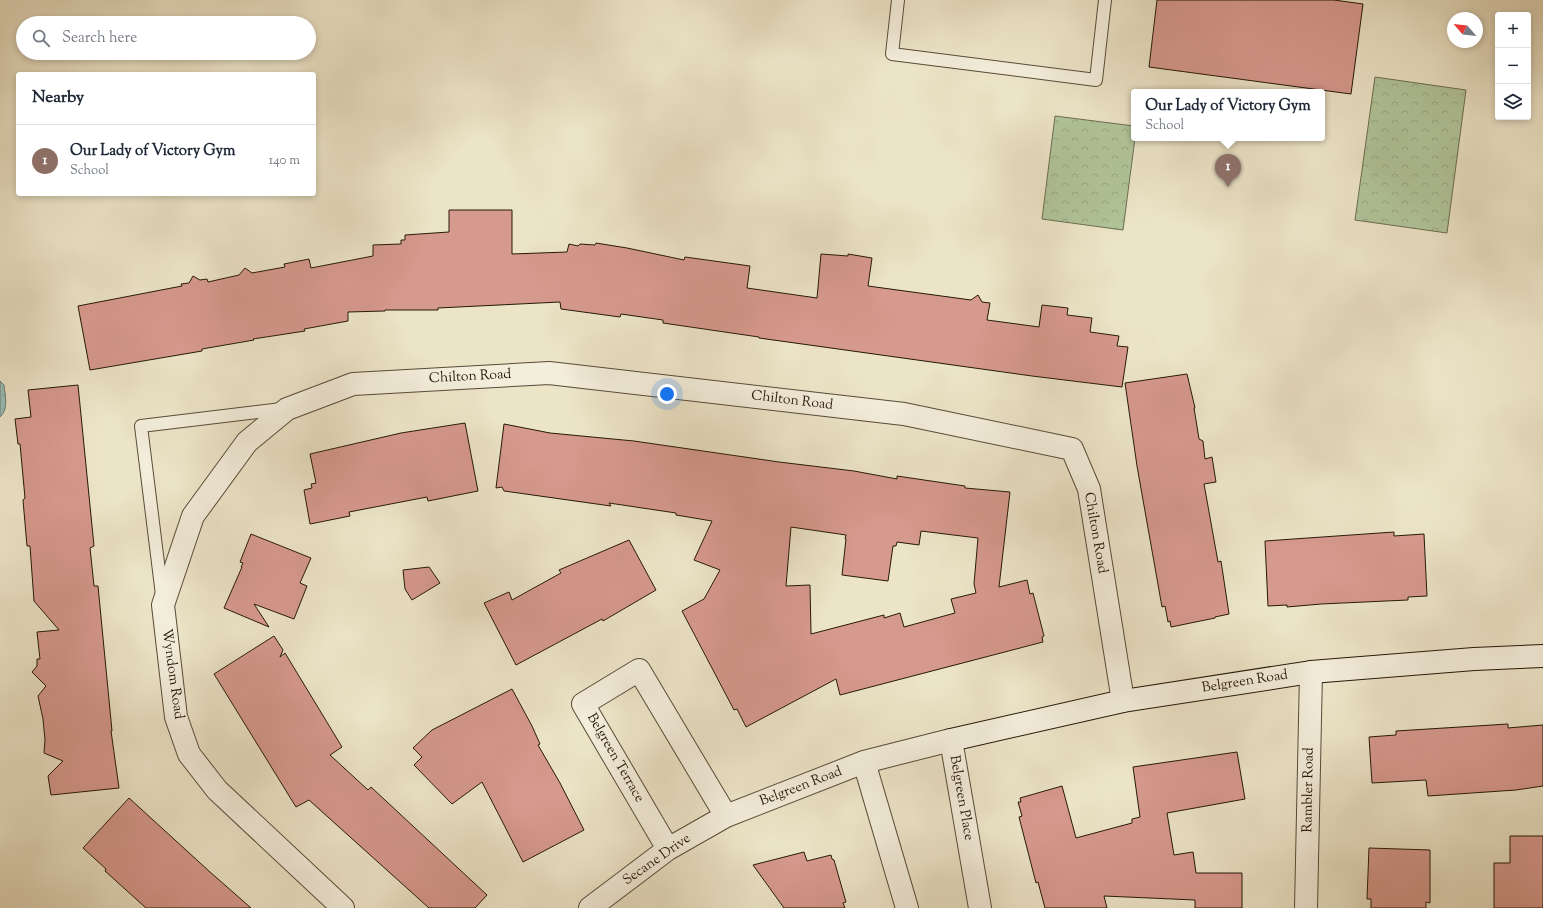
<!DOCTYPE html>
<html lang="en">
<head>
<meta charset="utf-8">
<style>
  :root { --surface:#fff; --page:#f6f6f7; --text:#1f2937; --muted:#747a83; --line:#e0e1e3; --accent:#111827 }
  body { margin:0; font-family:"Sorts Mill Goudy",serif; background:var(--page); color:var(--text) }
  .controls { position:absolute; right:12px; top:12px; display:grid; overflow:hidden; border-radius:4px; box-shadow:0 2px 6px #0003 }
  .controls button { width:36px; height:36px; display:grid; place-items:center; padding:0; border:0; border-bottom:1px solid var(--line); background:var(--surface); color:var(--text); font:20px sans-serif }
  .compass { position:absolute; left:1447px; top:12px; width:36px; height:36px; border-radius:50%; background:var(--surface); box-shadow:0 2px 6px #0003; rotate:298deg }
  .you { position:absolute; left:667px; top:394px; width:14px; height:14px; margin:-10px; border:3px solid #fff; border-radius:50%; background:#1a73e8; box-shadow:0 0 0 6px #1a73e833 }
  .badge { display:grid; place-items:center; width:26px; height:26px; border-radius:50%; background:var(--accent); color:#fff; font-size:13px; font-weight:700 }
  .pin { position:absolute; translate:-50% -33px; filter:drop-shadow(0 1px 2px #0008) }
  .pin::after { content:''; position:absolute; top:21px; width:14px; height:12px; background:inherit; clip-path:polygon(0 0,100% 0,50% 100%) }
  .popup { position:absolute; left:1131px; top:89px; width:194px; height:52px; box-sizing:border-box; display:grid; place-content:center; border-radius:4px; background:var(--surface); filter:drop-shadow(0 1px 3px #0005); font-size:13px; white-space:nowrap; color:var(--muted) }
  .popup b { font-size:15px; color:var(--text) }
  .popup::after { content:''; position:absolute; left:50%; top:100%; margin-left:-8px; border:8px solid transparent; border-top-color:var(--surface) }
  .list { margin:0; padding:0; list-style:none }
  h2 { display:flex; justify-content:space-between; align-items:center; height:52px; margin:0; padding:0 16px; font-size:17px }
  h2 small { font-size:13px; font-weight:400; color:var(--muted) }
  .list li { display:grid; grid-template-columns:26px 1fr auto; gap:12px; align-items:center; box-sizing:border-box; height:72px; padding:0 16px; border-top:1px solid var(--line) }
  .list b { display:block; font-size:15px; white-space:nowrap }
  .list p { margin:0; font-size:13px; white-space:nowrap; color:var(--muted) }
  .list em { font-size:13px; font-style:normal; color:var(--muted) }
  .icon { flex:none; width:22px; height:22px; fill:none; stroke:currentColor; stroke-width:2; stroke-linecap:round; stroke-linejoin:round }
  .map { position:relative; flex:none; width:1543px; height:908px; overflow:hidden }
  .search { position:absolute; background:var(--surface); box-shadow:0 2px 6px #0003; left:16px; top:16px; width:300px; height:44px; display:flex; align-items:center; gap:10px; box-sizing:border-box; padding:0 14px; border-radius:22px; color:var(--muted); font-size:15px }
  .panel { position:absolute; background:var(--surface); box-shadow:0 2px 6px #0003; left:16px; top:72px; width:300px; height:124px; border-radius:4px }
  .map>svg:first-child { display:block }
  .park { fill:url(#park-crowns); stroke:#6c6e51 }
  .water { fill:url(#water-ripples); stroke:#6b7c72 }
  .building { fill:#d6998d; stroke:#261808; fill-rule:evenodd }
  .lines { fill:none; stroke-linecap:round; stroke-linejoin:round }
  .lane-casing { stroke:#584b38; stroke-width:14 }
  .street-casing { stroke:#584b38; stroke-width:24 }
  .secondary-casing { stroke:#261808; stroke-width:24 }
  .lane { stroke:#f3eddb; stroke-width:12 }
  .street { stroke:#f3eddb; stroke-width:22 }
  .secondary { stroke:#f3eddb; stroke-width:22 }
  .labels { text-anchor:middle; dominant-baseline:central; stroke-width:3.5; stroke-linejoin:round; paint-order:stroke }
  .street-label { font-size:14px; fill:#261808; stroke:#f3eddb }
</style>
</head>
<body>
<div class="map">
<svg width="1543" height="908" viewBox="0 0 1543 908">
  <defs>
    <pattern id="park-crowns" width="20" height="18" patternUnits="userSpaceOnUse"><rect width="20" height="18" fill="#b1c59a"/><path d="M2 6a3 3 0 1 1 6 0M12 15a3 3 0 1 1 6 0" fill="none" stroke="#98a883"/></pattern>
    <pattern id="water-ripples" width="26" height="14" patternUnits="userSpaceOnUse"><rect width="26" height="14" fill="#99beb9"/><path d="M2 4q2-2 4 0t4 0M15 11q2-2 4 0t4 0" fill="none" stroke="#84a39e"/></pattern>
  </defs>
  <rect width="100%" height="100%" fill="#ece4c7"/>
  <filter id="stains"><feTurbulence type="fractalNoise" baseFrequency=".005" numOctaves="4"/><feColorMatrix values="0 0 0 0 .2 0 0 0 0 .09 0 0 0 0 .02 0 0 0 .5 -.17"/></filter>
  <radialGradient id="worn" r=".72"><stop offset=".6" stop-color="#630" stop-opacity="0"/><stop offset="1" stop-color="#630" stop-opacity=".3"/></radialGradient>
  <path class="park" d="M 1375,77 L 1466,90 L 1447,233 L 1355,220 Z
    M 1055,116 L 1134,126 L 1135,138 L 1123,230 L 1042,219 Z"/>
  <path class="water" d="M 0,381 L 4,385 C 5,396 9,409 0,417 Z"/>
  <path class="building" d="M 1157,0 L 1334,0 L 1363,4 L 1351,94 L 1149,67 Z
    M 449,210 L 512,210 L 512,254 L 567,252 L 569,244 L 578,246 L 580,244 L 595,245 L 596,243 L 627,248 L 684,260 L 685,257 L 750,266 L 747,288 L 817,298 L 821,254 L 848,256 L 848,254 L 872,258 L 868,286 L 971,300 L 978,295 L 982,302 L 990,303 L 987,320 L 1039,327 L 1042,305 L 1068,308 L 1067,315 L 1092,318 L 1090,332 L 1119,336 L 1117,346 L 1128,347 L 1122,387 L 1032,376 L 759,338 L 759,337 L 663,323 L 663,320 L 621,314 L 620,317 L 561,309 L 560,302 L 438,308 L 438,310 L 385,310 L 385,311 L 348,312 L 348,321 L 304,329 L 305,331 L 253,339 L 254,340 L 202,349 L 202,351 L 90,370 L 78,306 L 182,286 L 181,284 L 189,283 L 193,276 L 200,280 L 207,279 L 208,282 L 239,275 L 245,268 L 252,273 L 285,267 L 284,264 L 309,259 L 311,268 L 373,256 L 373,245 L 401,244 L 401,240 L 405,240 L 405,235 L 449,232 Z
    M 1187,374 L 1195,408 L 1194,408 L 1199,439 L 1203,441 L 1205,459 L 1212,457 L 1216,482 L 1204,484 L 1218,562 L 1221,561 L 1229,614 L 1215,617 L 1215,618 L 1171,627 L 1170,621 L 1168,622 L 1165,606 L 1162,607 L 1137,466 L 1125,383 Z
    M 78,385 L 94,546 L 90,548 L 94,586 L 98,586 L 112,731 L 111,731 L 119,788 L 51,795 L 48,776 L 63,761 L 44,753 L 45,740 L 43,719 L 38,696 L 46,686 L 32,672 L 37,666 L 37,659 L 40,659 L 37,632 L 59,630 L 34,601 L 30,546 L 27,546 L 23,500 L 25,498 L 20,444 L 18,444 L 15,419 L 31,417 L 28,390 Z
    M 465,423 L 478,491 L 428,501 L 427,497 L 349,512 L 350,516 L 310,524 L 304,490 L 312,488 L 311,484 L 316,483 L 310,454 L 401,433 Z
    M 504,424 L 550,433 L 634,441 L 779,462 L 854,471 L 897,479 L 897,476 L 965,486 L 965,488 L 1010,492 L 999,587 L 1027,580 L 1030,594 L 1033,593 L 1044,636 L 1042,637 L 1043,642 L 840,695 L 836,679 L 746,727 L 737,709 L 734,710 L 682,611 L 704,599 L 720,570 L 694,560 L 712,521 L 676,515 L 676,513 L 609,503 L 611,506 L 504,491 L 502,487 L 496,488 ZM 791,527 L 846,535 L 845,539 L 846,539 L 842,575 L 888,581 L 893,546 L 896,546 L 897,542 L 919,545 L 921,531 L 978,538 L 974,584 L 976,593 L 951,599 L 955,613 L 904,627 L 900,613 L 884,618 L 884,615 L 811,634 L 810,585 L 786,586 Z
    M 1394,532 L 1394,536 L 1424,534 L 1427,596 L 1408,597 L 1408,600 L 1321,604 L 1287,607 L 1287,605 L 1268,606 L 1265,541 Z
    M 251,534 L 311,558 L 300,583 L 307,586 L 294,619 L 254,604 L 269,627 L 224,608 L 242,567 L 241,567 L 243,563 L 240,562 Z
    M 629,540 L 656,590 L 603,621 L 602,619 L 516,665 L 484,603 L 509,592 L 512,600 L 561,573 L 559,570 Z
    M 429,567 L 440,583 L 412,600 L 405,589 L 403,570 Z
    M 274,636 L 283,650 L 280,657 L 285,653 L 342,747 L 330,755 L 368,790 L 371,787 L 487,895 L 475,908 L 429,908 L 309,800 L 296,807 L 214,674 Z
    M 512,689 L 532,726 L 540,744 L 538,745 L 560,783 L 584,830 L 523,862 L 482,782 L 452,804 L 414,765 L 422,757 L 413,748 L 432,730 Z
    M 1508,724 L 1508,728 L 1543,725 L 1543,786 L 1516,790 L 1428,796 L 1426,780 L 1372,783 L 1369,737 L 1396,735 L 1396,731 Z
    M 1237,752 L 1245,799 L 1167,813 L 1174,855 L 1193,852 L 1196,873 L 1242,873 L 1242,908 L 1195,908 L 1195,900 L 1104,896 L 1107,908 L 1045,908 L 1038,882 L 1036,883 L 1019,817 L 1022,816 L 1018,802 L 1021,802 L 1020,798 L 1062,786 L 1076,838 L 1132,823 L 1132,819 L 1140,817 L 1133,767 Z
    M 129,798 L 210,872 L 251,908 L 146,908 L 105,871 L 106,869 L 83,848 Z
    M 1510,836 L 1543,836 L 1543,908 L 1494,908 L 1494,863 L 1510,863 Z
    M 1369,848 L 1430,850 L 1430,903 L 1426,902 L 1426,908 L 1371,908 L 1371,899 L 1367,899 Z
    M 804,852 L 807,861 L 831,855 L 832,859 L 834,860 L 846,902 L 843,903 L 845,908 L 784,908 L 753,865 Z"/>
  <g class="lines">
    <g class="lane-casing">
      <path id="lane" d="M 898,0 L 892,54 L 1096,80 L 1105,0
        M 162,595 L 141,426 L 282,409"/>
    </g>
    <g class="street-casing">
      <path id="street" d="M 864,762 L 907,908
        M 668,849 L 583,704 L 639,670 L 726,816
        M 343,908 L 217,790 L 189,754 L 176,717 L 163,605 L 193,516 L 247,442 L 287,409 L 353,384 L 549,373 L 904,414 L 1072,449 L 1089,489 L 1123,701
        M 590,908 L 668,849 L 726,816 L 864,762 L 951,740 L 980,908
        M 1306,908 L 1311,672"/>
    </g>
    <g class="secondary-casing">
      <path id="secondary" d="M 951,740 L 1123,701 L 1311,672 L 1474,659 L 1543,656"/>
    </g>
    <use href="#lane" class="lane"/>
    <use href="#street" class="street"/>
    <use href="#secondary" class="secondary"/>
  </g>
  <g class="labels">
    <g class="street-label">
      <text transform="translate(470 377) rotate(-3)">Chilton Road</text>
      <text transform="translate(792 401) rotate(7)">Chilton Road</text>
      <text transform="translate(1095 533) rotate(80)">Chilton Road</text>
      <text transform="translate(172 674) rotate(82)">Wyndom Road</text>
      <text transform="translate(1245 682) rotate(-9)">Belgreen Road</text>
      <text transform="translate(615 758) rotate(60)">Belgreen Terrace</text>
      <text transform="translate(801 787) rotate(-21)">Belgreen Road</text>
      <text transform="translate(1309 790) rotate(-89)">Rambler Road</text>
      <text transform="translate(961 798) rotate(80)">Belgreen Place</text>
      <text transform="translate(657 860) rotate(-35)">Secane Drive</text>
    </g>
  </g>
  <rect width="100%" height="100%" filter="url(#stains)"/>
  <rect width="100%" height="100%" fill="url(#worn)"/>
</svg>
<div class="controls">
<button>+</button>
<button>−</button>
<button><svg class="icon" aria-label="layers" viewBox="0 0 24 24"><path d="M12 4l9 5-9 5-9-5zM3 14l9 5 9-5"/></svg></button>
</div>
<svg class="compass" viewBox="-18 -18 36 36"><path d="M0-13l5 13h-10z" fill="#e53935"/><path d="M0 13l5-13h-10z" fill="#747a83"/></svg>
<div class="you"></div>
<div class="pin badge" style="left:1228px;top:187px;background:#8d6e63">1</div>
<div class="popup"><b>Our Lady of Victory Gym</b>School</div>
<div class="search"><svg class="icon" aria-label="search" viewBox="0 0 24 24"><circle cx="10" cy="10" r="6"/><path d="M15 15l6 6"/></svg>Search here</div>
<section class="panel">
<h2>Nearby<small></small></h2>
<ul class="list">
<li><span class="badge" style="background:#8d6e63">1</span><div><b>Our Lady of Victory Gym</b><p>School</p></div><em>140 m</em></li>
</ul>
</section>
</div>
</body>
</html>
